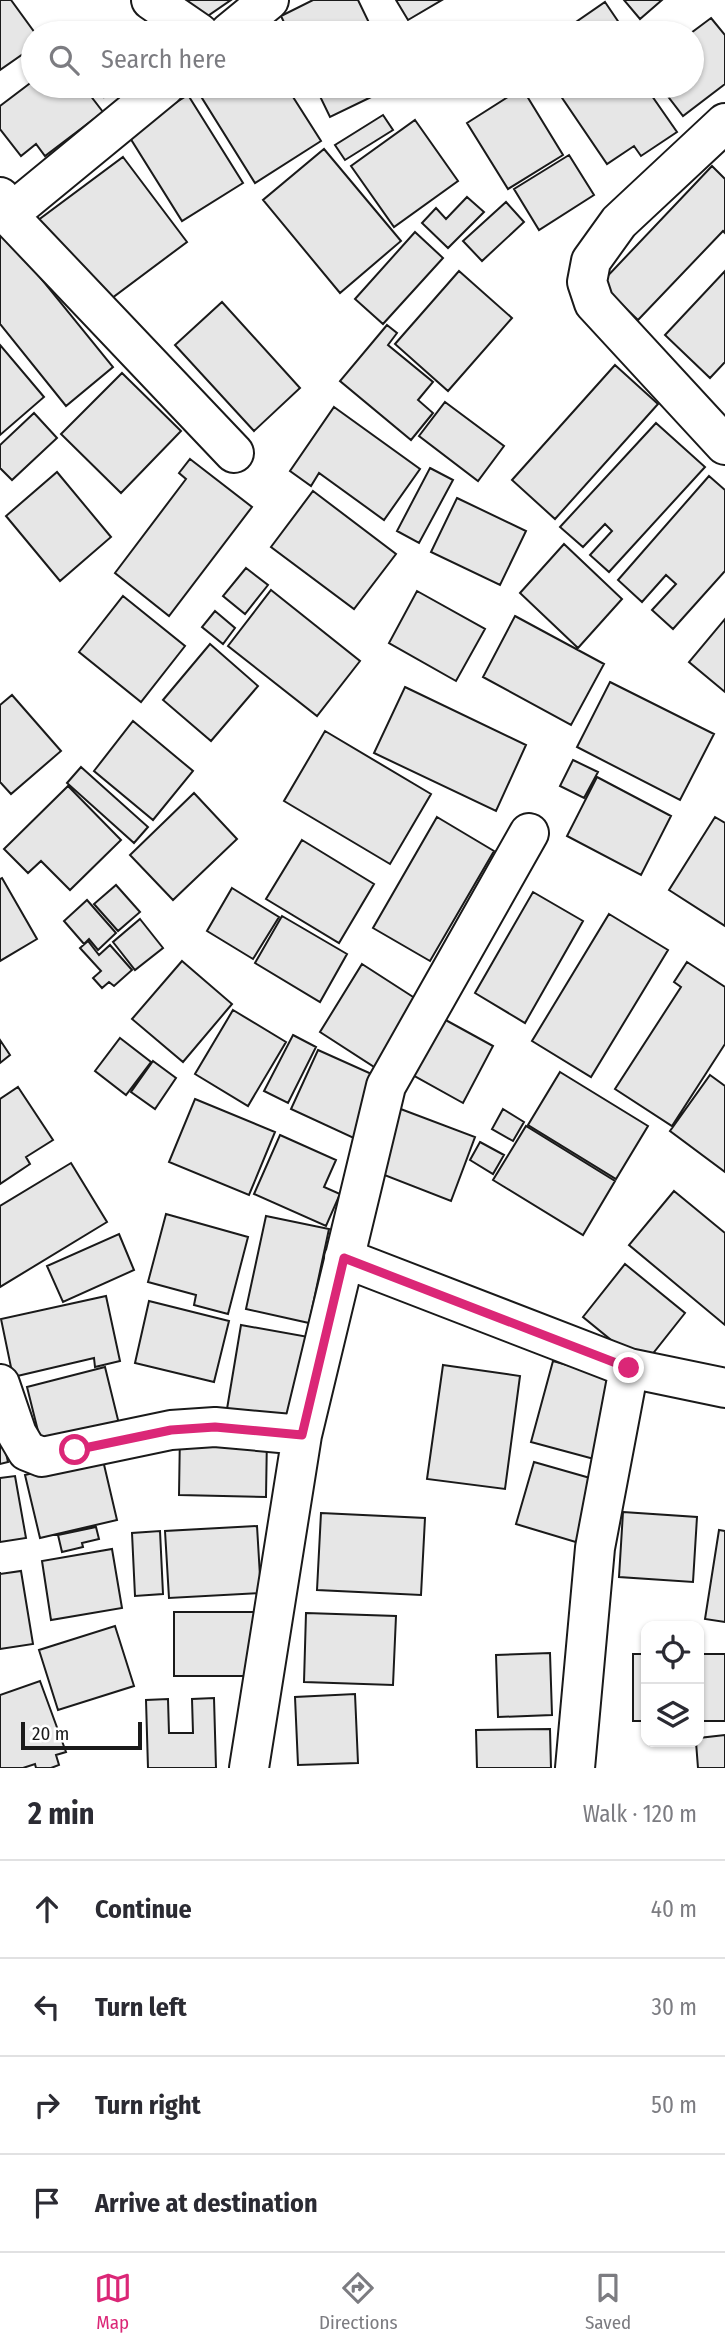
<!DOCTYPE html>
<html lang="en">
<head>
<meta charset="utf-8">
<style>
  :root { --surface:#fff; --page:#f7f7f7; --text:#2b2b33; --muted:#7c7c81; --line:#e1e1e2; --accent:#db2777 }
  body { margin:0; font-family:"Fira Sans Condensed",sans-serif; background:var(--page); color:var(--text) }
  .controls { position:absolute; right:21px; bottom:21px; display:grid; overflow:hidden; border-radius:14px; box-shadow:0 2px 5px #0004 }
  .controls button { width:63px; height:63px; display:grid; place-items:center; padding:0; border:0; border-bottom:2px solid var(--line); background:var(--surface); color:var(--text); font:35px sans-serif }
  .scale { position:absolute; left:21px; bottom:18px; width:121px; box-sizing:border-box; padding-left:7px; border:4px solid #1a1a1a; border-top:0; font-size:19px; line-height:24px; white-space:nowrap; color:#1a1a1a; -webkit-text-stroke:5px #fff; paint-order:stroke }
  .stop { position:absolute; width:21px; height:21px; margin:-16px; border:5px solid #db2777; border-radius:50%; background:#fff }
  .stop.end { background:#db2777; border-color:#fff; box-shadow:0 2px 7px #0008 }
  .list { margin:0; padding:0; list-style:none }
  h2 { display:flex; justify-content:space-between; align-items:center; height:91px; margin:0; padding:0 28px; font-size:30px }
  h2 small { font-size:23px; font-weight:400; color:var(--muted) }
  .list li { display:grid; grid-template-columns:46px 1fr auto; gap:21px; align-items:center; box-sizing:border-box; height:98px; padding:0 28px; border-top:2px solid var(--line) }
  .list b { display:block; font-size:26px; white-space:nowrap }
  .list em { font-size:23px; font-style:normal; color:var(--muted) }
  .icon { flex:none; width:38px; height:38px; fill:none; stroke:currentColor; stroke-width:2; stroke-linecap:round; stroke-linejoin:round }
  .map { position:relative; flex:none; width:725px; height:1768px; overflow:hidden }
  .search { position:absolute; background:var(--surface); box-shadow:0 2px 5px #0004; left:21px; right:21px; top:21px; height:77px; display:flex; align-items:center; gap:18px; box-sizing:border-box; padding:0 24px; border-radius:38px; color:var(--muted); font-size:26px }
  .sheet { height:483px; background:var(--surface) }
  nav { display:flex; justify-content:space-around; align-items:center; box-sizing:border-box; height:98px; border-top:2px solid var(--line); background:var(--surface); font-size:19px; color:var(--muted) }
  nav a { display:grid; justify-items:center; gap:4px }
  nav .on { color:var(--accent) }
  .map>svg:first-child { display:block }
  .building { fill:#e6e6e6; stroke:#1a1a1a; stroke-width:2 }
  .lines { fill:none; stroke-linecap:round; stroke-linejoin:round }
  .minor-casing { stroke:#1a1a1a; stroke-width:42 }
  .minor { stroke:#fff; stroke-width:38 }
  .route { stroke:#db2777; stroke-width:9 }
</style>
</head>
<body>
<div class="map">
<svg width="725" height="1768" viewBox="0 0 725 1768">
  <rect width="100%" height="100%" fill="#fff"/>
  <path class="building" d="M 0,0 L 11,0 L 35,33 L 33,47 L 0,70 Z
    M 180,0 L 231,0 L 196,24 Z
    M 313,0 L 358,0 L 374,33 L 289,33 L 281,16 Z
    M 396,0 L 442,0 L 408,20 Z
    M 624,0 L 662,0 L 640,19 Z
    M 605,2 L 626,33 L 560,33 Z
    M 711,18 L 725,35 L 725,84 L 683,116 L 660,86 L 692,86 L 691,33 Z
    M 33,81 L 33,86 L 83,86 L 103,112 L 45,156 L 36,144 L 21,156 L 0,129 L 0,106 Z
    M 97,86 L 120,86 L 104,97 Z
    M 204,86 L 286,86 L 321,141 L 255,183 L 197,90 Z
    M 315,86 L 394,86 L 330,117 Z
    M 554,86 L 645,86 L 677,132 L 641,156 L 634,146 L 607,164 Z
    M 522,88 L 563,155 L 508,189 L 467,123 Z
    M 188,95 L 243,183 L 182,221 L 127,133 Z
    M 383,115 L 393,130 L 345,160 L 335,145 Z
    M 415,120 L 458,181 L 394,227 L 351,166 Z
    M 324,149 L 401,241 L 340,293 L 263,200 Z
    M 569,155 L 594,195 L 539,230 L 514,189 Z
    M 123,157 L 187,242 L 100,307 L 37,221 Z
    M 712,166 L 725,179 L 725,233 L 723,231 L 638,320 L 600,284 Z
    M 467,197 L 484,212 L 448,248 L 422,223 L 436,208 L 446,219 Z
    M 506,202 L 524,222 L 482,261 L 463,241 Z
    M 0,228 L 113,367 L 66,406 L 0,324 Z
    M 415,232 L 443,258 L 383,324 L 355,299 Z
    M 459,271 L 512,318 L 448,391 L 395,344 Z
    M 725,271 L 725,362 L 710,378 L 665,335 Z
    M 222,302 L 300,388 L 254,431 L 175,345 Z
    M 387,325 L 397,333 L 388,345 L 433,382 L 418,400 L 433,413 L 411,440 L 340,381 Z
    M 0,345 L 44,397 L 0,435 Z
    M 615,365 L 658,404 L 555,519 L 512,480 Z
    M 122,373 L 181,431 L 121,493 L 61,434 Z
    M 445,402 L 504,446 L 478,481 L 419,436 Z
    M 334,407 L 420,469 L 384,520 L 319,473 L 311,486 L 290,471 Z
    M 34,413 L 57,438 L 12,480 L 0,468 L 0,445 Z
    M 656,423 L 705,467 L 609,572 L 590,555 L 612,531 L 605,524 L 583,547 L 560,527 Z
    M 190,459 L 252,507 L 169,616 L 115,573 L 186,479 L 179,473 Z
    M 430,468 L 453,480 L 419,543 L 397,531 Z
    M 57,472 L 111,537 L 60,581 L 6,516 Z
    M 709,476 L 725,490 L 725,571 L 673,629 L 652,610 L 676,584 L 666,575 L 642,602 L 618,580 Z
    M 313,491 L 396,554 L 354,609 L 271,547 Z
    M 457,498 L 526,531 L 500,585 L 431,552 Z
    M 564,544 L 622,599 L 578,648 L 520,593 Z
    M 246,568 L 268,585 L 245,614 L 223,596 Z
    M 271,590 L 360,661 L 317,716 L 228,646 Z
    M 417,591 L 485,629 L 456,681 L 389,643 Z
    M 123,596 L 185,646 L 141,702 L 79,652 Z
    M 215,611 L 235,628 L 223,644 L 202,627 Z
    M 515,616 L 604,664 L 571,725 L 483,677 Z
    M 725,619 L 725,692 L 689,662 Z
    M 210,644 L 258,686 L 211,741 L 163,700 Z
    M 610,682 L 714,734 L 680,800 L 577,747 Z
    M 405,687 L 526,745 L 496,811 L 374,753 Z
    M 12,695 L 61,751 L 11,794 L 0,782 L 0,705 Z
    M 133,721 L 193,771 L 153,820 L 94,771 Z
    M 325,731 L 431,794 L 390,864 L 284,801 Z
    M 573,760 L 598,772 L 584,798 L 560,786 Z
    M 81,767 L 148,827 L 134,843 L 67,783 Z
    M 597,777 L 671,816 L 641,875 L 567,836 Z
    M 68,786 L 121,840 L 70,890 L 41,861 L 28,873 L 4,849 Z
    M 194,793 L 237,839 L 173,900 L 130,855 Z
    M 437,817 L 494,851 L 430,961 L 373,928 Z
    M 715,817 L 725,823 L 725,926 L 669,890 Z
    M 302,840 L 374,884 L 339,943 L 266,899 Z
    M 2,878 L 37,939 L 0,961 L 0,879 Z
    M 116,885 L 140,912 L 118,931 L 94,904 Z
    M 232,888 L 279,917 L 253,959 L 207,931 Z
    M 533,892 L 583,921 L 525,1023 L 475,993 Z
    M 87,900 L 116,933 L 98,950 L 89,939 L 84,944 L 64,921 Z
    M 609,914 L 668,950 L 591,1077 L 532,1041 Z
    M 282,916 L 347,954 L 320,1002 L 255,963 Z
    M 140,919 L 163,948 L 135,970 L 113,942 Z
    M 88,941 L 99,955 L 110,945 L 132,970 L 114,986 L 109,982 L 102,988 L 93,978 L 101,971 L 80,948 Z
    M 182,961 L 232,1004 L 183,1062 L 132,1019 Z
    M 687,962 L 725,987 L 725,1044 L 672,1126 L 615,1089 L 681,987 L 674,982 Z
    M 362,964 L 424,1004 L 382,1072 L 320,1032 Z
    M 233,1010 L 286,1042 L 248,1106 L 195,1074 Z
    M 442,1018 L 493,1046 L 463,1103 L 411,1074 Z
    M 293,1035 L 316,1047 L 288,1103 L 264,1091 Z
    M 120,1038 L 151,1062 L 126,1095 L 95,1071 Z
    M 0,1040 L 10,1055 L 0,1063 Z
    M 318,1050 L 385,1080 L 358,1140 L 291,1109 Z
    M 153,1061 L 176,1078 L 155,1109 L 131,1092 Z
    M 560,1072 L 648,1126 L 616,1179 L 528,1125 Z
    M 710,1075 L 725,1086 L 725,1172 L 670,1131 Z
    M 18,1087 L 53,1140 L 26,1157 L 30,1164 L 0,1184 L 0,1099 Z
    M 195,1099 L 275,1132 L 249,1195 L 169,1162 Z
    M 398,1108 L 475,1137 L 451,1201 L 374,1171 Z
    M 503,1109 L 524,1122 L 513,1141 L 492,1129 Z
    M 526,1126 L 615,1181 L 583,1235 L 493,1180 Z
    M 280,1135 L 336,1160 L 324,1187 L 340,1194 L 326,1226 L 254,1194 Z
    M 480,1142 L 504,1155 L 493,1174 L 470,1160 Z
    M 71,1163 L 107,1222 L 0,1287 L 0,1206 Z
    M 674,1191 L 725,1233 L 725,1325 L 629,1245 Z
    M 166,1214 L 248,1237 L 228,1314 L 194,1305 L 196,1295 L 148,1282 Z
    M 266,1216 L 329,1229 L 309,1323 L 246,1309 Z
    M 119,1234 L 134,1270 L 63,1302 L 47,1266 Z
    M 625,1264 L 685,1313 L 643,1366 L 583,1317 Z
    M 106,1296 L 120,1361 L 95,1367 L 94,1358 L 13,1377 L 1,1319 Z
    M 149,1301 L 229,1321 L 214,1382 L 135,1363 Z
    M 241,1325 L 314,1338 L 299,1428 L 226,1415 Z
    M 553,1361 L 616,1379 L 594,1459 L 531,1442 Z
    M 443,1365 L 520,1376 L 505,1489 L 427,1479 Z
    M 105,1367 L 120,1428 L 42,1447 L 27,1387 Z
    M 0,1426 L 8,1462 L 0,1464 Z
    M 180,1432 L 267,1435 L 266,1497 L 179,1495 Z
    M 102,1456 L 117,1520 L 40,1538 L 25,1475 Z
    M 534,1462 L 597,1480 L 579,1543 L 516,1524 Z
    M 15,1476 L 26,1538 L 0,1542 L 0,1478 Z
    M 623,1512 L 697,1517 L 693,1582 L 619,1577 Z
    M 321,1513 L 425,1518 L 421,1595 L 317,1590 Z
    M 257,1526 L 261,1593 L 169,1598 L 165,1531 Z
    M 96,1527 L 99,1539 L 82,1543 L 83,1547 L 62,1552 L 58,1535 Z
    M 719,1530 L 725,1531 L 725,1622 L 705,1619 Z
    M 160,1531 L 163,1594 L 135,1596 L 132,1533 Z
    M 112,1549 L 122,1608 L 51,1620 L 42,1561 Z
    M 21,1571 L 33,1644 L 0,1649 L 0,1572 L 0,1574 Z
    M 174,1612 L 262,1612 L 262,1676 L 174,1676 Z
    M 306,1613 L 396,1616 L 393,1685 L 304,1682 Z
    M 115,1626 L 134,1686 L 58,1710 L 39,1650 Z
    M 550,1653 L 552,1715 L 498,1717 L 496,1655 Z
    M 633,1654 L 646,1654 L 646,1721 L 633,1721 Z
    M 699,1654 L 725,1654 L 725,1721 L 699,1721 Z
    M 40,1681 L 66,1752 L 56,1755 L 59,1765 L 51,1768 L 36,1768 L 35,1764 L 23,1768 L 0,1768 L 0,1695 Z
    M 355,1694 L 358,1763 L 298,1765 L 295,1697 Z
    M 214,1698 L 216,1768 L 148,1768 L 146,1700 L 168,1699 L 169,1733 L 193,1733 L 192,1699 Z
    M 550,1729 L 551,1768 L 477,1768 L 476,1730 Z
    M 725,1735 L 725,1768 L 698,1768 L 696,1742 L 699,1742 L 699,1738 Z"/>
  <g class="lines">
    <g class="minor-casing">
      <path id="minor" d="M 151,0 L 199,33
        M 229,33 L 269,0
        M 725,123 L 619,222 L 591,261 L 587,282 L 594,303 L 725,445
        M 0,197 L 8,215 L 234,453
        M 8,215 L 165,86
        M 344,1258 L 629,1368 L 725,1388
        M 0,1384 L 17,1434 L 27,1451 L 42,1457 L 171,1430 L 215,1427 L 302,1435
        M 249,1768 L 302,1435 L 386,1086 L 529,833
        M 575,1768 L 595,1548 L 629,1368"/>
    </g>
    <use href="#minor" class="minor"/>
  </g>
  <g class="lines">
    <path class="route" d="M 75,1450 L 171,1430 L 215,1427 L 302,1435 L 344,1258 L 629,1368"/>
  </g>
</svg>
<div class="controls">
<button><svg class="icon" aria-label="locate" viewBox="0 0 24 24"><circle cx="12" cy="12" r="6"/><path d="M12 2v4M12 18v4M2 12h4M18 12h4"/></svg></button>
<button><svg class="icon" aria-label="layers" viewBox="0 0 24 24"><path d="M12 4l9 5-9 5-9-5zM3 14l9 5 9-5"/></svg></button>
</div>
<div class="scale">20 m</div>
<div class="stop" style="left:75px;top:1450px"></div>
<div class="stop end" style="left:629px;top:1368px"></div>
<div class="search"><svg class="icon" aria-label="search" viewBox="0 0 24 24"><circle cx="10" cy="10" r="6"/><path d="M15 15l6 6"/></svg>Search here</div>
</div>
<section class="sheet">
<h2>2 min<small>Walk · 120 m</small></h2>
<ul class="list">
<li><svg class="icon" aria-label="ahead" viewBox="0 0 24 24"><path d="M12 20V5M6 11l6-6 6 6"/></svg><div><b>Continue</b></div><em>40 m</em></li>
<li><svg class="icon" aria-label="left" viewBox="0 0 24 24"><path d="M17 20v-9H6M10 6l-5 5 5 5"/></svg><div><b>Turn left</b></div><em>30 m</em></li>
<li><svg class="icon" aria-label="right" viewBox="0 0 24 24"><path d="M7 20v-9h11M14 6l5 5-5 5"/></svg><div><b>Turn right</b></div><em>50 m</em></li>
<li><svg class="icon" aria-label="arrive" viewBox="0 0 24 24"><path d="M6 21V4h12l-3 4 3 4H6"/></svg><div><b>Arrive at destination</b></div></li>
</ul>
</section>
<nav>
<a class="on"><svg class="icon" aria-label="map" viewBox="0 0 24 24"><path d="M3 6l6-2 6 2 6-2v14l-6 2-6-2-6 2zM9 4v14M15 6v14"/></svg>Map</a>
<a><svg class="icon" aria-label="directions" viewBox="0 0 24 24"><path d="M12 3l9 9-9 9-9-9zM9 14v-3h6M13 9l2 2-2 2"/></svg>Directions</a>
<a><svg class="icon" aria-label="saved" viewBox="0 0 24 24"><path d="M7 4h10v16l-5-4-5 4z"/></svg>Saved</a>
</nav>
</body>
</html>
